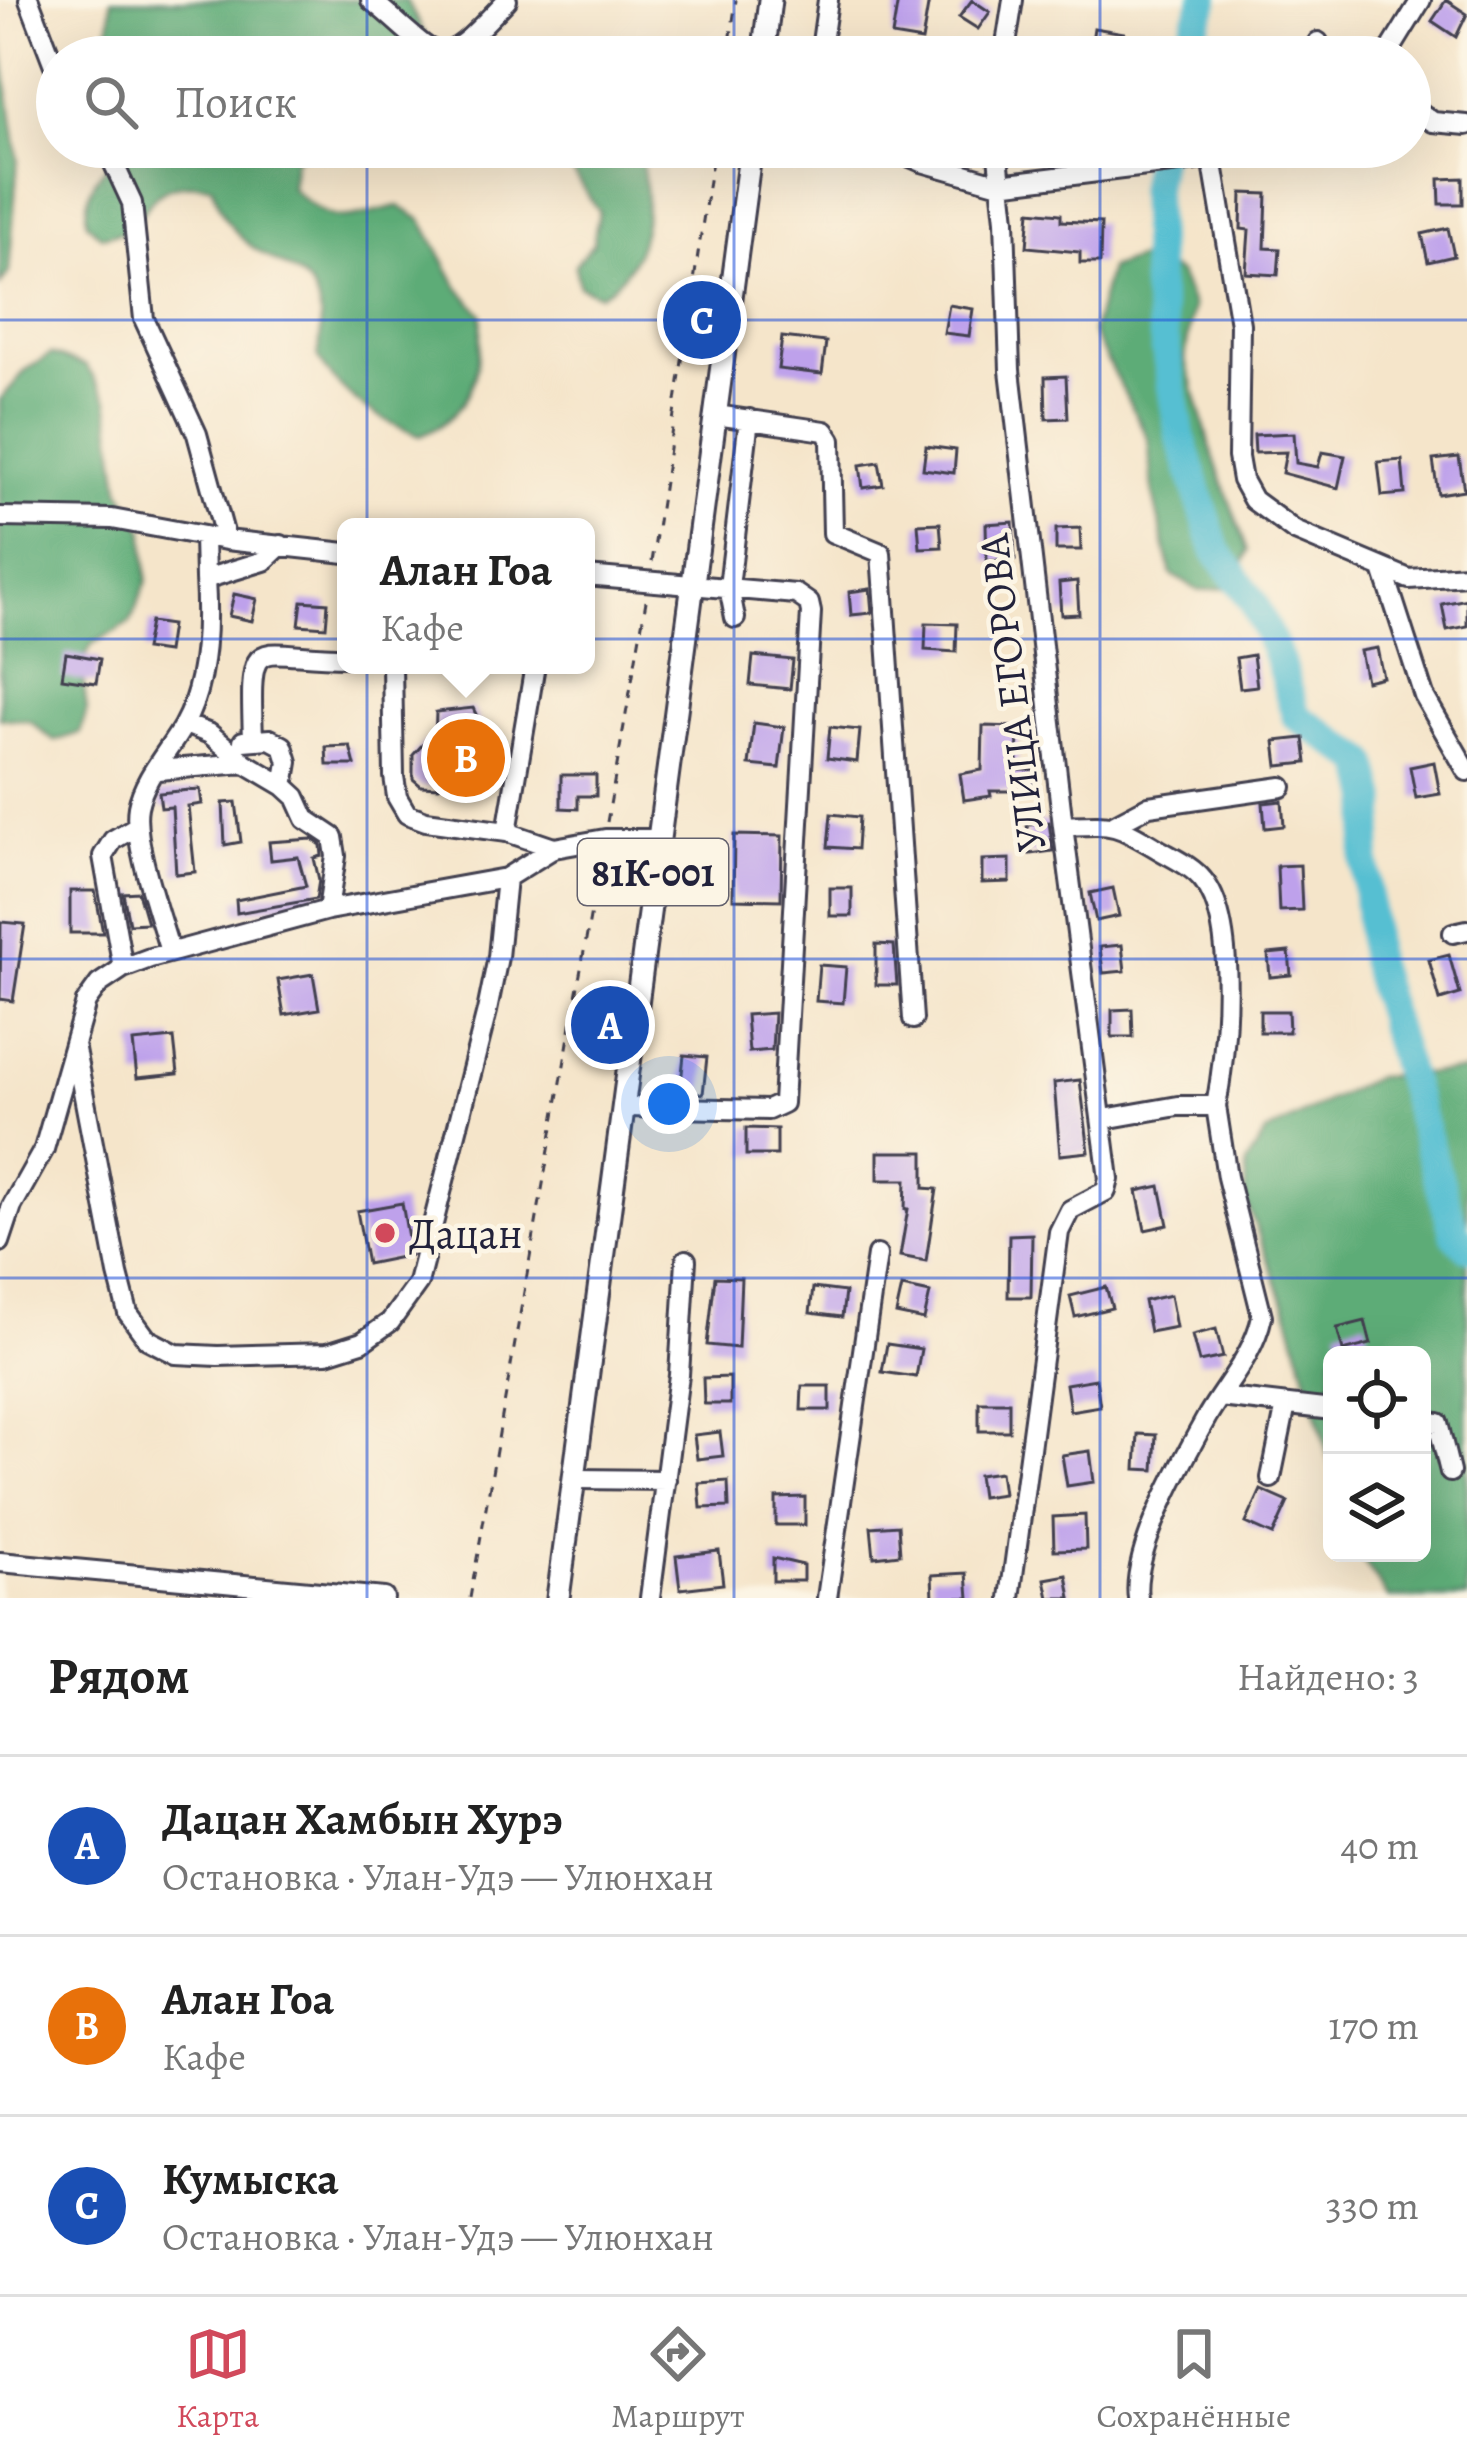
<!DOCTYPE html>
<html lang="ru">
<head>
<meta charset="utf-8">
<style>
  :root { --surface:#fff; --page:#f6f6f6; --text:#222; --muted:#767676; --line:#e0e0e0; --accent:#d1495b }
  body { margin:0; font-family:Alegreya,serif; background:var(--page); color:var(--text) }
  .controls { position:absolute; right:36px; bottom:36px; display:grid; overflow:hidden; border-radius:18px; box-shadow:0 12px 48px #0002 }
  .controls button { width:108px; height:108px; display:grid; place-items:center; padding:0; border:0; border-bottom:3px solid var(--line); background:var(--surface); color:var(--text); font:60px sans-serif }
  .you { position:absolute; left:669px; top:1104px; width:42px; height:42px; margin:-30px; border:9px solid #fff; border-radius:50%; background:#1a73e8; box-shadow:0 0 0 18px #1a73e833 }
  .badge { display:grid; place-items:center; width:78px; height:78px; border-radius:50%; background:var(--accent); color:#fff; font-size:39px; font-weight:700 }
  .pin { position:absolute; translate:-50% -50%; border:6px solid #fff; box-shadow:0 3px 12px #0006 }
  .popup { position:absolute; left:337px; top:518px; width:258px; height:156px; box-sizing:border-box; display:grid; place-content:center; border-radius:18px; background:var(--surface); filter:drop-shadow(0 3px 9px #0005); font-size:39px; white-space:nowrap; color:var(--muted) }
  .popup b { font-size:45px; color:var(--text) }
  .popup::after { content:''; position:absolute; left:50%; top:100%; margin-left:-24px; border:24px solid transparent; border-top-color:var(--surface) }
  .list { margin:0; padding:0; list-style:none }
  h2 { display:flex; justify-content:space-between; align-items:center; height:156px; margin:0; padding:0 48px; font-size:51px }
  h2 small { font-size:39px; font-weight:400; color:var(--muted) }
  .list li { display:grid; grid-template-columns:78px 1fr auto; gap:36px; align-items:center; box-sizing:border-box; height:180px; padding:0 48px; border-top:3px solid var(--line) }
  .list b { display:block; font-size:45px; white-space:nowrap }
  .list p { margin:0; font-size:39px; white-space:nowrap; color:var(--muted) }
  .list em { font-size:39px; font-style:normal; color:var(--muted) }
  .icon { flex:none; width:66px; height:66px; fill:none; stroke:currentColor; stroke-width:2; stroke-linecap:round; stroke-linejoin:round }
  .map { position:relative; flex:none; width:1467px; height:1598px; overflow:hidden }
  .search { position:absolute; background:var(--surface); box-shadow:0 12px 48px #0002; left:36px; right:36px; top:36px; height:132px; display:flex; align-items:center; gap:30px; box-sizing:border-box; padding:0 42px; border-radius:66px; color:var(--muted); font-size:45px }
  .sheet { height:696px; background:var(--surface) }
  nav { display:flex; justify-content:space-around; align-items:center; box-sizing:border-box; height:168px; border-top:3px solid var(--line); background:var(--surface); font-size:33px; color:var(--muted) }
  nav a { display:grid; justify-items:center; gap:6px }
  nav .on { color:var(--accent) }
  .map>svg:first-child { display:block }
  .forest { fill:#5dac77; stroke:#406759; stroke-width:3 }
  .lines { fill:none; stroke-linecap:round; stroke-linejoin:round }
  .river { stroke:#56bfd2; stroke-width:30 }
  .building { fill:#bea1eb }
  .minor-casing { stroke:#423f50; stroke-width:24 }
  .major-casing { stroke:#423f50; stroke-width:27 }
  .path { stroke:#423f50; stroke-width:3; stroke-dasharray:9 9; stroke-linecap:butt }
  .minor { stroke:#fff; stroke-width:18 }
  .major { stroke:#fff; stroke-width:21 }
  .grid { fill:none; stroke:#1d4ed8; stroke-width:3; stroke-opacity:0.55 }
  .poi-dot { fill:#d1495b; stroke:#fcf5e5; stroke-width:4.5 }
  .labels { text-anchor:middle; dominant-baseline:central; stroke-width:9; stroke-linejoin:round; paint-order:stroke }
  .shield { fill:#fcf5e5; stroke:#63616e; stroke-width:3 }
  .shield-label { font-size:39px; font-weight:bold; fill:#22223b }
  .street-label { font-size:42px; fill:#22223b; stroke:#fcf5e5 }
  .poi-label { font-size:42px; fill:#22223b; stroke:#fcf5e5; text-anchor:start }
</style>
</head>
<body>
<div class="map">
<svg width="1467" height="1598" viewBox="0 0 1467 1598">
  <rect width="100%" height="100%" fill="#fcf5e5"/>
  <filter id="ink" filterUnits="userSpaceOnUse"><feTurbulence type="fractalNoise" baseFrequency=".00833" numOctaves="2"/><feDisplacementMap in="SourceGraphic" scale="24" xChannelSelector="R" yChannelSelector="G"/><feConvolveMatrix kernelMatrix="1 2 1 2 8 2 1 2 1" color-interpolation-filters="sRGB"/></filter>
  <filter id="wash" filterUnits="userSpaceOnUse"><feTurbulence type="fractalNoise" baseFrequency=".004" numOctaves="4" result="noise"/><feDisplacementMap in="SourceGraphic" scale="48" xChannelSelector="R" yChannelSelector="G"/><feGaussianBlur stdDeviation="2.7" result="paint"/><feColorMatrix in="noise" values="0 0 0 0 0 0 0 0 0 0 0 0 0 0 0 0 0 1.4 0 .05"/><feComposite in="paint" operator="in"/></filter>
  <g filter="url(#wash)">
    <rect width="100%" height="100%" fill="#f5e5ca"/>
    <path class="forest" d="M 111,0 L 406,0 L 432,48 L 432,57 L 347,57 L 335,48 L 264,57 L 108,57 C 105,36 112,21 111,0 Z
      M 0,32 L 18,159 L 9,272 L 0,285 Z
      M 126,147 L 324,147 L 295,158 L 291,188 C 337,230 342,218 399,206 L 422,220 L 458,287 L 482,314 C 480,368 476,413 420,436 C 376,418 345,400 318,358 C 335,251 272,284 227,221 C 220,212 216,197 212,186 C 163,180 155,192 131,231 L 101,236 L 87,223 C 82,188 102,169 126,147 Z
      M 538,147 L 626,147 L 640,154 C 652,207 649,263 600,295 L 579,286 L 575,265 L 593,243 L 599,212 L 570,168 Z
      M 1148,255 L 1179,274 L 1193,307 L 1185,358 L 1213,456 L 1248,551 L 1234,587 L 1199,591 L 1171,574 L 1153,494 L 1148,438 L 1092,332 L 1109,269 Z
      M 51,354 L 86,366 L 108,400 L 120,488 L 144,531 L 147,581 L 130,623 L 92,644 L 81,666 L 87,710 L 80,733 L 54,741 L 30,721 L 0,718 L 0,400 L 26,370 Z
      M 1467,1071 L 1467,1598 L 1388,1598 L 1359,1553 L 1422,1553 L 1422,1355 L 1332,1355 L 1332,1470 L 1290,1318 L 1245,1199 L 1246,1164 L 1266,1133 L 1375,1077 Z"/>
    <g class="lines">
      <path class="river" d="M 1184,57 L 1205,0
        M 1159,147 L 1152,190 L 1156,289 L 1180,435 L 1216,550 L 1253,601 L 1280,662 L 1296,716 L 1365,762 L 1374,800 L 1365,860 L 1373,960 L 1455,1234 L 1467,1246"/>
    </g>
    <g id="blocks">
      <path class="building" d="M 898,0 L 929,0 L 922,41 L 892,36 Z
        M 972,0 L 990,12 L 978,29 L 959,17 Z
        M 1446,0 L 1467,14 L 1456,37 L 1432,21 Z
        M 1094,28 L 1124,33 L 1120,57 L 1090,54 Z
        M 1463,178 L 1463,204 L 1440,204 L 1439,179 Z
        M 1242,193 L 1267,194 L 1265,248 L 1280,249 L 1278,275 L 1246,273 L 1249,230 L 1241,229 Z
        M 1030,211 L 1061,214 L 1061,221 L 1101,223 L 1100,263 L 1080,263 L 1080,252 L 1027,247 Z
        M 1448,228 L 1454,256 L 1428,262 L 1422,234 Z
        M 949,305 L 973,309 L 969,336 L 944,333 Z
        M 782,337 L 826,342 L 822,374 L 778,369 Z
        M 1066,376 L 1068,418 L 1046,419 L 1045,377 Z
        M 1294,433 L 1296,463 L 1318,467 L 1322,452 L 1345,456 L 1338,488 L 1282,473 L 1286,452 L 1255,453 L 1254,435 Z
        M 926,446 L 956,450 L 954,473 L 923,469 Z
        M 1459,457 L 1464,490 L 1438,494 L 1433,460 Z
        M 1402,460 L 1405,494 L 1382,496 L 1378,462 Z
        M 879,462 L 883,485 L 863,488 L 860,465 Z
        M 1013,522 L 1015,560 L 987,561 L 986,524 Z
        M 940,523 L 942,547 L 920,548 L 918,524 Z
        M 1080,528 L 1081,550 L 1056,550 L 1056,529 Z
        M 1077,581 L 1079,614 L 1061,615 L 1059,583 Z
        M 870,589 L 872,613 L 851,615 L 849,592 Z
        M 234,594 L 257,599 L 252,621 L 229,616 Z
        M 1467,599 L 1467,626 L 1447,630 L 1442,604 Z
        M 302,601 L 328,603 L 326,627 L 299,625 Z
        M 150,622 L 171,625 L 167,652 L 145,649 Z
        M 926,623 L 957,624 L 956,652 L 925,650 Z
        M 1377,648 L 1383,677 L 1366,681 L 1360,651 Z
        M 66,653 L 100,659 L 96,683 L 62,678 Z
        M 1253,655 L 1257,686 L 1240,688 L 1236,658 Z
        M 753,656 L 793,660 L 790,689 L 750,685 Z
        M 473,708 L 481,725 L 475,726 L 478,757 L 475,766 L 448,773 L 451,778 L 439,787 L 421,786 L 413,779 L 413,755 L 424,743 L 435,742 L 436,712 Z
        M 754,723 L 784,727 L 779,768 L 749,765 Z
        M 983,726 L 1018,727 L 1017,770 L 1034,770 L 1034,791 L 990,791 L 991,796 L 964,800 L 960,774 L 982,770 Z
        M 830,727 L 860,730 L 857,762 L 827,758 Z
        M 1304,738 L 1307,763 L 1278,766 L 1275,741 Z
        M 350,746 L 355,765 L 327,765 L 326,747 Z
        M 1434,762 L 1440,794 L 1416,798 L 1410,767 Z
        M 561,775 L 596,775 L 596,796 L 578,796 L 578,809 L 561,808 Z
        M 200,789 L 202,804 L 188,806 L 195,872 L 176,874 L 172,807 L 161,808 L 159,793 Z
        M 1282,801 L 1284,826 L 1265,828 L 1263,803 Z
        M 236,802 L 241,842 L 225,845 L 223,803 Z
        M 831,814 L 859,817 L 857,849 L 828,847 Z
        M 1049,822 L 1053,851 L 1030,854 L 1027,824 Z
        M 734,835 L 782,836 L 781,900 L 733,899 Z
        M 312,839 L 321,845 L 322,856 L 314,858 L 319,880 L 316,899 L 237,913 L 236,900 L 306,886 L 298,857 L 271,860 L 269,842 Z
        M 1010,859 L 1010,882 L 982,883 L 982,860 Z
        M 1300,865 L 1302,910 L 1279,911 L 1277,866 Z
        M 830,888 L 852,888 L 852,916 L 830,916 Z
        M 1113,888 L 1119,916 L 1096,921 L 1090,893 Z
        M 70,891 L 95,891 L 103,933 L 70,933 Z
        M 138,892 L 147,923 L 129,924 L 123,893 Z
        M 1,922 L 25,924 L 13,1001 L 0,999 Z
        M 876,944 L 894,945 L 897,985 L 876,985 Z
        M 1122,945 L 1125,971 L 1103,973 L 1100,947 Z
        M 1289,952 L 1291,975 L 1270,977 L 1268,954 Z
        M 1449,955 L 1460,994 L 1440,1000 L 1429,960 Z
        M 819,965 L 846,967 L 843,1003 L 816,1001 Z
        M 313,974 L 319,1009 L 284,1015 L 278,980 Z
        M 1132,1009 L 1133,1037 L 1112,1037 L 1112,1010 Z
        M 1260,1011 L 1288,1011 L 1289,1032 L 1260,1032 Z
        M 774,1013 L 772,1050 L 749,1052 L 746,1015 Z
        M 174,1038 L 178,1074 L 137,1078 L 133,1042 Z
        M 684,1055 L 707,1057 L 703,1094 L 680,1092 Z
        M 1080,1080 L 1089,1152 L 1060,1155 L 1054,1083 Z
        M 746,1128 L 777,1129 L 777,1155 L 746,1155 Z
        M 878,1152 L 924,1152 L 924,1188 L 937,1189 L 926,1261 L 900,1256 L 908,1209 L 905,1209 L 906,1180 L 878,1180 Z
        M 1160,1186 L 1168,1225 L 1145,1230 L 1137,1191 Z
        M 402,1203 L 411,1255 L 367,1264 L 357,1211 Z
        M 1032,1234 L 1031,1297 L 1008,1297 L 1009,1235 Z
        M 715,1277 L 741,1278 L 738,1348 L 707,1345 Z
        M 902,1287 L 930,1293 L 924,1320 L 896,1314 Z
        M 1106,1287 L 1112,1308 L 1075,1317 L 1070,1296 Z
        M 813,1288 L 845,1292 L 842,1317 L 810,1313 Z
        M 1170,1295 L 1176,1327 L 1150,1332 L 1144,1301 Z
        M 1365,1321 L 1371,1344 L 1343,1351 L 1337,1328 Z
        M 1216,1329 L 1223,1357 L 1199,1362 L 1192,1335 Z
        M 887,1344 L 921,1349 L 916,1377 L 882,1372 Z
        M 730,1377 L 730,1404 L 704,1404 L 703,1378 Z
        M 1096,1379 L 1100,1406 L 1070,1411 L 1066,1384 Z
        M 802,1386 L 830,1386 L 830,1410 L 801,1410 Z
        M 979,1402 L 1009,1402 L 1009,1431 L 979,1431 Z
        M 720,1432 L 723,1456 L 697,1459 L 694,1435 Z
        M 1138,1434 L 1156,1435 L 1154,1470 L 1136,1469 Z
        M 1090,1451 L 1094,1482 L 1067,1486 L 1062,1455 Z
        M 1000,1472 L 1003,1494 L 981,1497 L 978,1475 Z
        M 728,1481 L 729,1507 L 701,1508 L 699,1483 Z
        M 1261,1490 L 1288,1502 L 1273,1535 L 1246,1523 Z
        M 805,1497 L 805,1525 L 776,1525 L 776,1498 Z
        M 1085,1515 L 1086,1549 L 1054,1550 L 1053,1517 Z
        M 898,1525 L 900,1554 L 874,1557 L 871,1527 Z
        M 719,1551 L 723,1584 L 680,1589 L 676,1556 Z
        M 773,1558 L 803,1565 L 803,1581 L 773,1581 Z
        M 967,1573 L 969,1598 L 933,1598 L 932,1575 Z
        M 1067,1575 L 1071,1598 L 1049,1598 L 1045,1579 Z"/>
    </g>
  </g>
  <g filter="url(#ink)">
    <use href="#blocks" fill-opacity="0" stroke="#423f50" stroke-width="3"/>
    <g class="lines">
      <g class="minor-casing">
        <path id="minor" d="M 29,0 L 57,73
          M 371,0 C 446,61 433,78 507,0
          M 820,57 L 828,0
          M 1004,57 L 1013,0
          M 1311,57 L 1318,42
          M 1386,57 L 1421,0
          M 1410,105 L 1433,122 L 1467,125
          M 106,147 L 132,203 L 144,319 L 197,434 L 226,540
          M 887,147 L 922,162 L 1000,184 L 1212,158 L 1238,147
          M 997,147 L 1005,220 L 1010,370 L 1063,826 L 1109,1179 L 1106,1191 L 1070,1210 L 1059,1232 L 1010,1598
          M 1212,158 L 1240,324 L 1238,457 L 1242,480 L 1253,500 L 1295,531 L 1409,579 L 1467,575
          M 716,415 L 825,431 L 831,440 L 833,533 L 881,553 L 913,1019
          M 0,517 L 112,519 L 226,540 L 346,553
          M 204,536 L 205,579 L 264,561 L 281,545
          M 1383,569 L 1424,696 L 1467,771
          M 586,576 L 796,594 L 809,603 L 811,612 L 783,1103 L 768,1110 L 626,1107
          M 735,618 L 729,587 L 749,419
          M 392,665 L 394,776 L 397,797 L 407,814 L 426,821 L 507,832 L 554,848 L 605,839 L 657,839
          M 185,724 L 210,734 L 245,763 L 284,786 L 296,797 L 306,819 L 333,837 L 336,856 L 328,910
          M 253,739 C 249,627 253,657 346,657
          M 243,741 L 270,739 L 283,746 L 288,762 L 284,786
          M 158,770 L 245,763
          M 1115,824 L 1149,806 L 1282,787
          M 1063,826 C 1114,824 1113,822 1158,849 C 1173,858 1192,866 1203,880 C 1239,923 1226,1053 1216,1106 L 1178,1106 L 1104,1119
          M 507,832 L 535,665
          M 1453,933 L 1467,930
          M 170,952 C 160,916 132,840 138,807 C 144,777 169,751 183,726 C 207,684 208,626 205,579
          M 123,968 L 103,856 L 113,840 L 137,826
          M 74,1044 L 118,1274 L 128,1313 L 147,1339 L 176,1354 L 218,1356 L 327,1353 L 362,1342 L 390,1322 L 418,1283 L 487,1011 L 498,957 L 506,878
          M 0,1242 L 12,1206 L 44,1149 L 86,1002 L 99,984 L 123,968 L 150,958 L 328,910 L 506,878 L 554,848
          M 1220,1397 L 1332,1410
          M 1422,1421 L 1438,1423 L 1450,1472
          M 1271,1478 L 1286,1405
          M 577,1479 L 666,1480
          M 0,1562 L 384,1598
          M 650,1598 L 679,1375 L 686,1260
          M 827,1598 L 877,1255
          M 1138,1598 C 1131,1551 1184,1458 1208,1415 C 1227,1383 1254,1354 1262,1316 L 1227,1177 L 1216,1106"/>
      </g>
      <g class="major-casing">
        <path id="major" d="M 763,57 L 770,0
          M 558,1598 L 751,147"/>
      </g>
      <path class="path" d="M 728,57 L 736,0
        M 652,562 L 714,147
        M 607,822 L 646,601
        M 470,1598 L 601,855"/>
      <use href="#minor" class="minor"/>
      <use href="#major" class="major"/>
    </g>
  </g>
  <path class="grid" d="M 367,0 L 367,57M 734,0 L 734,57M 1100,0 L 1100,57M 367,147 L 367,1598M 734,147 L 734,1598M 1100,147 L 1100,1598M 0,320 L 1467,320M 0,639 L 1467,639M 0,959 L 1467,959M 0,1278 L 1467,1278"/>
  <circle class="poi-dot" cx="385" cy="1233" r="12"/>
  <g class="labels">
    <rect class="shield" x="578" y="839" width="150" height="66" rx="9"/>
    <g class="shield-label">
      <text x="653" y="872">81К-001</text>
    </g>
    <g class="street-label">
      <text transform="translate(1012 693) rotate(-97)">УЛИЦА ЕГОРОВА</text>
    </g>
    <g class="poi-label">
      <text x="409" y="1233">Дацан</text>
    </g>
  </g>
</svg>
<div class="controls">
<button><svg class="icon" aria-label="locate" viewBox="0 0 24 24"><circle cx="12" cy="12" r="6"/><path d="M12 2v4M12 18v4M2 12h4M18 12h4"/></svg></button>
<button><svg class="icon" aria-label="layers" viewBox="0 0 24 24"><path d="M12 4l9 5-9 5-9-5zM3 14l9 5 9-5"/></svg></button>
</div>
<div class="you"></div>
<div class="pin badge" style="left:610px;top:1025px;background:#1a4fb4">A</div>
<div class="pin badge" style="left:466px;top:758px;background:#e8710a">B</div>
<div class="popup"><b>Алан Гоа</b>Кафе</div>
<div class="pin badge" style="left:702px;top:320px;background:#1a4fb4">C</div>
<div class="search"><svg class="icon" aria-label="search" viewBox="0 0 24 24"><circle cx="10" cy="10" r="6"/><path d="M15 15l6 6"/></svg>Поиск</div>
</div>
<section class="sheet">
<h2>Рядом<small>Найдено: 3</small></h2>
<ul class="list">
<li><span class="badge" style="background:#1a4fb4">A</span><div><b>Дацан Хамбын Хурэ</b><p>Остановка · Улан-Удэ — Улюнхан</p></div><em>40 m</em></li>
<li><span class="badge" style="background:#e8710a">B</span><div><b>Алан Гоа</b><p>Кафе</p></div><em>170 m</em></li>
<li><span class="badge" style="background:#1a4fb4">C</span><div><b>Кумыска</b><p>Остановка · Улан-Удэ — Улюнхан</p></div><em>330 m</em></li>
</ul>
</section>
<nav>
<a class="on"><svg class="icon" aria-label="map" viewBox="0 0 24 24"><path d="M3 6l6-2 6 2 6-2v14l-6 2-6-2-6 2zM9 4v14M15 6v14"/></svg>Карта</a>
<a><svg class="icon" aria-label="directions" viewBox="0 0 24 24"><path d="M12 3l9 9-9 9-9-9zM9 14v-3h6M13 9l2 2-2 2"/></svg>Маршрут</a>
<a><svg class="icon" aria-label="saved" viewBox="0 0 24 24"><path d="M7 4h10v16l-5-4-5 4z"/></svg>Сохранённые</a>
</nav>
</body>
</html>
